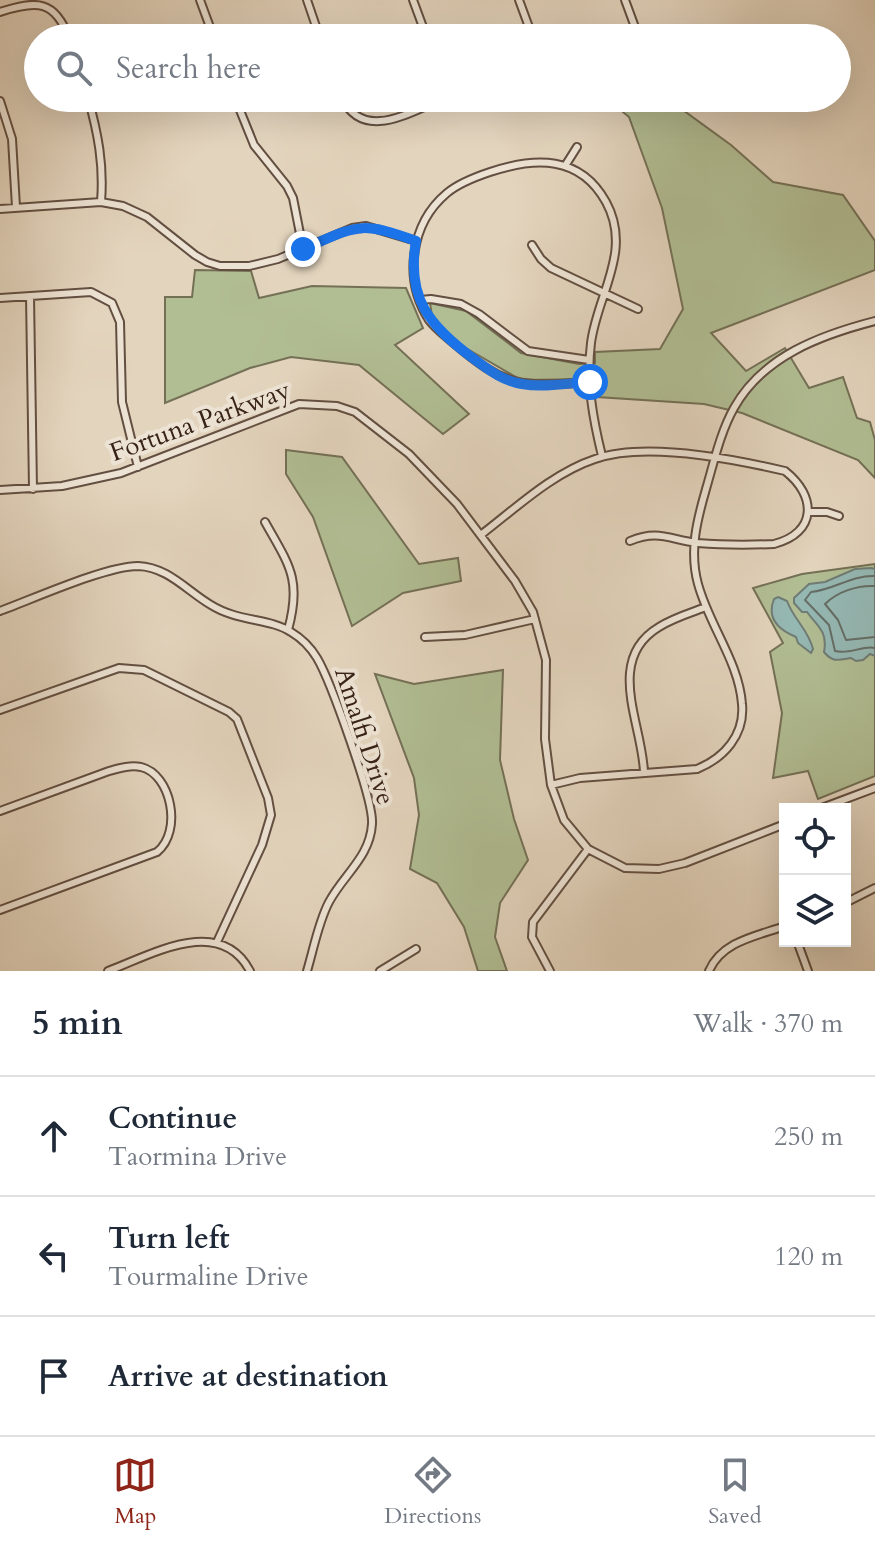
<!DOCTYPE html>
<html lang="en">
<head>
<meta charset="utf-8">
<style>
  :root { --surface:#fff; --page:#f2f2f3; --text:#1f2937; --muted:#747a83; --line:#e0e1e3; --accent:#8f2418 }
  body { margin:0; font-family:Cardo,serif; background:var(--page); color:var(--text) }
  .controls { position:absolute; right:24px; bottom:24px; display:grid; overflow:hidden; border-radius:0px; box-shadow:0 8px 32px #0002 }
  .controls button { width:72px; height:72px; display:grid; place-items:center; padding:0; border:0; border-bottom:2px solid var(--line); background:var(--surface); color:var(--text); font:40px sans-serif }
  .stop { position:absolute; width:24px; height:24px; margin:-18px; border:6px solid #1a73e8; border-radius:50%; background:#fff }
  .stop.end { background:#1a73e8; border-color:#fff; box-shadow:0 2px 8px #0008 }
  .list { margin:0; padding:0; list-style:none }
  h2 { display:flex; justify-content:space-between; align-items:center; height:104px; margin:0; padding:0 32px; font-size:34px }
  h2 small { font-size:26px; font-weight:400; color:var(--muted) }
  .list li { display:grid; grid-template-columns:52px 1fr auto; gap:24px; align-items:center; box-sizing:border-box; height:120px; padding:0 32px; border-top:2px solid var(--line) }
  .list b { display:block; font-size:30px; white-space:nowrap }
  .list p { margin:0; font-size:26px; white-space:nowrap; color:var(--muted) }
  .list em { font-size:26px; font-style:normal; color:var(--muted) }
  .icon { flex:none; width:44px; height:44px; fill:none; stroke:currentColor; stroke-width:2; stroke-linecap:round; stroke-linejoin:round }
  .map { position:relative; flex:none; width:875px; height:971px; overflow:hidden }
  .search { position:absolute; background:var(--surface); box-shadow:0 8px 32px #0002; left:24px; right:24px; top:24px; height:88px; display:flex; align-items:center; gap:20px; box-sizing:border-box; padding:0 28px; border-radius:44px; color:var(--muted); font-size:30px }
  .sheet { height:464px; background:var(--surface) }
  nav { display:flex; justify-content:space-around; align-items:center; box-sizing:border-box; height:112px; border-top:2px solid var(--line); background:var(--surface); font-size:22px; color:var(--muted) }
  nav a { display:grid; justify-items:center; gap:4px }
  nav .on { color:var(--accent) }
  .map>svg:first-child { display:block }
  .green { fill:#b1bd93; stroke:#747056; stroke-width:2 }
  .water { fill:#95b8b3; stroke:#707c75; stroke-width:2 }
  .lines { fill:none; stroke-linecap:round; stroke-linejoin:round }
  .shore { stroke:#666e66; stroke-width:2 }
  .street-casing { stroke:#634f41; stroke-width:10 }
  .street { stroke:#ede3d4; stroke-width:6 }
  .route { stroke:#1a73e8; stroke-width:10 }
  .labels { text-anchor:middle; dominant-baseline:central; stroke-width:8; stroke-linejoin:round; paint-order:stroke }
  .street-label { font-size:26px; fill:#382318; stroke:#ede3d4 }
</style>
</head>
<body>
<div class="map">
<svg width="875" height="971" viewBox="0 0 875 971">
  <rect width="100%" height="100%" fill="#e3d4bd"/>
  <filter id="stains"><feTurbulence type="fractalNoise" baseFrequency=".0025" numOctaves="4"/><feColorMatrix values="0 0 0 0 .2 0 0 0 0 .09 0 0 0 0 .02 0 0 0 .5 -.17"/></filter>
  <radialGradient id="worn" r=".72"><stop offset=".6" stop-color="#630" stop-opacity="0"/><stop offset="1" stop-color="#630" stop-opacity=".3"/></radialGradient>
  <path class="green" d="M 606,98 L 670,98 L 672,102 L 731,145 L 773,182 L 843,195 L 875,241 L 875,270 L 711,333 L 746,371 L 785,348 L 809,388 L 843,377 L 857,418 L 870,422 L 875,440 L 875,478 L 858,460 L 742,413 L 704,404 L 597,397 L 595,379 L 521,380 L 452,340 L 432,316 L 430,303 L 466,311 L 521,353 L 579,364 L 595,363 L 595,352 L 660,349 L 683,309 L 662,208 L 629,117 Z
    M 195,270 L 251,271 L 259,298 L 312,286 L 406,288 L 423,328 L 395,345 L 469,414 L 443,434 L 359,365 L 291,357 L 250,368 L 165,403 L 165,297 L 192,297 Z
    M 286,450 L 342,457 L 419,564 L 458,558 L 461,581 L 403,593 L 352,626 L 313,517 L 286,474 Z
    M 875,564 L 875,776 L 818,799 L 808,771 L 773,778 L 782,713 L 770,652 L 783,643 L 753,588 L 802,574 Z
    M 503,670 L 500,760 L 514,819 L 528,860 L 500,903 L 495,937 L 507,971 L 478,971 L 464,927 L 437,883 L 410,869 L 419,815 L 414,778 L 375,674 L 414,684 Z"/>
  <path class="water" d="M 871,568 L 875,569 L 875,656 L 870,654 L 863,660 L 856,661 L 851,658 C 839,660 833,663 824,652 C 828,631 817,626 807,612 L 802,612 L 794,603 L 794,598 L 809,584 L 825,582 L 855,569 Z
    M 778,597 L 787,601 C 794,620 808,629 813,649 L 811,653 L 798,643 L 796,637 C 779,630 766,619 774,599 Z"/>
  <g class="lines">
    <path class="shore" d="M 875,576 C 851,575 834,590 811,592 L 805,600 L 829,625 L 835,651 C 849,655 863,645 875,648
      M 875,586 C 857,585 837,592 825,604 L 838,620 L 846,640 L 875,637"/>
    <g class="street-casing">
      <path id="street" d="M 200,0 L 214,38
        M 307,0 L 320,38
        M 413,0 L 427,38
        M 519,0 L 533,38
        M 625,0 L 639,38
        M 0,12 C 37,0 55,0 69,38
        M 611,38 L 636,29
        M 88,98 C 98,133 104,165 101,202
        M 235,98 L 254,145 L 287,186 L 293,198 L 303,249
        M 342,98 C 364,143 411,111 445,98
        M 0,101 L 12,139 L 16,207
        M 565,166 L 577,147
        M 0,209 L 101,202 L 123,206 L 147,217 L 195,255 L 207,262 L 220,266 L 249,266 L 278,259 L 352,228 L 366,226 L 416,241
        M 532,245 L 541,259 L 551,268 L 638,309
        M 30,296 L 33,489
        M 0,298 L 91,292 L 112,303 L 120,322 L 122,402 L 138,467
        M 420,300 L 431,299 L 461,304 L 479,314 L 528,351 L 589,360
        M 590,382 C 520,387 506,388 451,341 C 444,335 435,328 429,320 C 403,280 410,224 447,193 C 459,183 475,177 490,172 C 535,157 580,155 606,202 C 633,251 597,295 591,343 C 586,382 593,419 602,456
        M 0,490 L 62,486 L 121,473 L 299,404 L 337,406 L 355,412 L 409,454 L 457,504 L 515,581 L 533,612 L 546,660 L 545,739 L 551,785 L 564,820 L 588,849 L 625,868 L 659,869 L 685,863 L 785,824
        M 808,512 L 827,512 L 839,516
        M 265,522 C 289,565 302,579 288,630
        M 482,534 C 517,507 553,473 595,459 C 645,441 734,459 785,471 C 817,496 817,533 774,544 C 749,545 723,545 698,543 C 670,540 659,529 630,541
        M 0,611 C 33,599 106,566 138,566 C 168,567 187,591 211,605 C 238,622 270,618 291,632 C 301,638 311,648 317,658 C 330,680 374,800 372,824 C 370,857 344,874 329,902 C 318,923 314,948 307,971
        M 425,637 L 465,635 L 535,619
        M 0,710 L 119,668 L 144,670 L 229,712 L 237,719 L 268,798 L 271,815 L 262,845 L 217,942
        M 644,773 C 643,725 604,660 659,627 C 673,618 690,613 706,607
        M 551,785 L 580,778 L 697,769 C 724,758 745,735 742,704 C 739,662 709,625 698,584 C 689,551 697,520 706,489 C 714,462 720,433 734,408 C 763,356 821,335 875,321
        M 819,809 L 875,788
        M 0,811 L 109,771 C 120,768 130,765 141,767 C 171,774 183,831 157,852 L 0,910
        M 845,903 L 875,888
        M 797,941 L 808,971
        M 108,971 C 151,955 220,914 250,971
        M 380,971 L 416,949
        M 550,971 L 532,937 L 533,922 L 588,849
        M 709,971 C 722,941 757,936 785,926"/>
    </g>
    <use href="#street" class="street"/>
  </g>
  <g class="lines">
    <path class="route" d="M 303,249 C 357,226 359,220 416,241 C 406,299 430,326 474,359 C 489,370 503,381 522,384 C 544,388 568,383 590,382"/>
  </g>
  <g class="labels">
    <g class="street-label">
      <text transform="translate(200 421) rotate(-20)">Fortuna Parkway</text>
      <text transform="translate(365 736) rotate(72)">Amalfi Drive</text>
    </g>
  </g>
  <rect width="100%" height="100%" filter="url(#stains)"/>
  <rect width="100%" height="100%" fill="url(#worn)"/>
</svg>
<div class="controls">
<button><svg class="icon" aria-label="locate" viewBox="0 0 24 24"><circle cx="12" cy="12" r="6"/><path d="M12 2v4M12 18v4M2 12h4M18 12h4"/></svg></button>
<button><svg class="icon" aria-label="layers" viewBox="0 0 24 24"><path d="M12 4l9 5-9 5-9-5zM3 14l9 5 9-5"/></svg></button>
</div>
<div class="stop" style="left:590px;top:382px"></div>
<div class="stop end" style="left:303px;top:249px"></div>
<div class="search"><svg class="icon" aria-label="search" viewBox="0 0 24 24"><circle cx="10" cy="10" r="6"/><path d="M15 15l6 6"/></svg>Search here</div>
</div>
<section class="sheet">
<h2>5 min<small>Walk · 370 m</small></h2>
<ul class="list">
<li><svg class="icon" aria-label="ahead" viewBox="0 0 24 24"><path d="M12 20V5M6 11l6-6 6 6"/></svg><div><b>Continue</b><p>Taormina Drive</p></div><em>250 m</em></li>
<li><svg class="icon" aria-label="left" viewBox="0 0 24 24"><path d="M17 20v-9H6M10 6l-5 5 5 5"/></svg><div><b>Turn left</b><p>Tourmaline Drive</p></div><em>120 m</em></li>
<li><svg class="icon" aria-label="arrive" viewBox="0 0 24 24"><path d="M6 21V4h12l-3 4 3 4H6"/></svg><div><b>Arrive at destination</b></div></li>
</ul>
</section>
<nav>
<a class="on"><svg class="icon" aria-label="map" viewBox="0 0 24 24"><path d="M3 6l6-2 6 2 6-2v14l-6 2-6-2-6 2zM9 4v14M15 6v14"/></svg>Map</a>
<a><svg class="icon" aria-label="directions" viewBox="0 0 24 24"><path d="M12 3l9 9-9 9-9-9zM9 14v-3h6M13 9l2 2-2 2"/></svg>Directions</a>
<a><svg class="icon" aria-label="saved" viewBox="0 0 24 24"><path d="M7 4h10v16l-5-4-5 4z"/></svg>Saved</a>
</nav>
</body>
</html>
